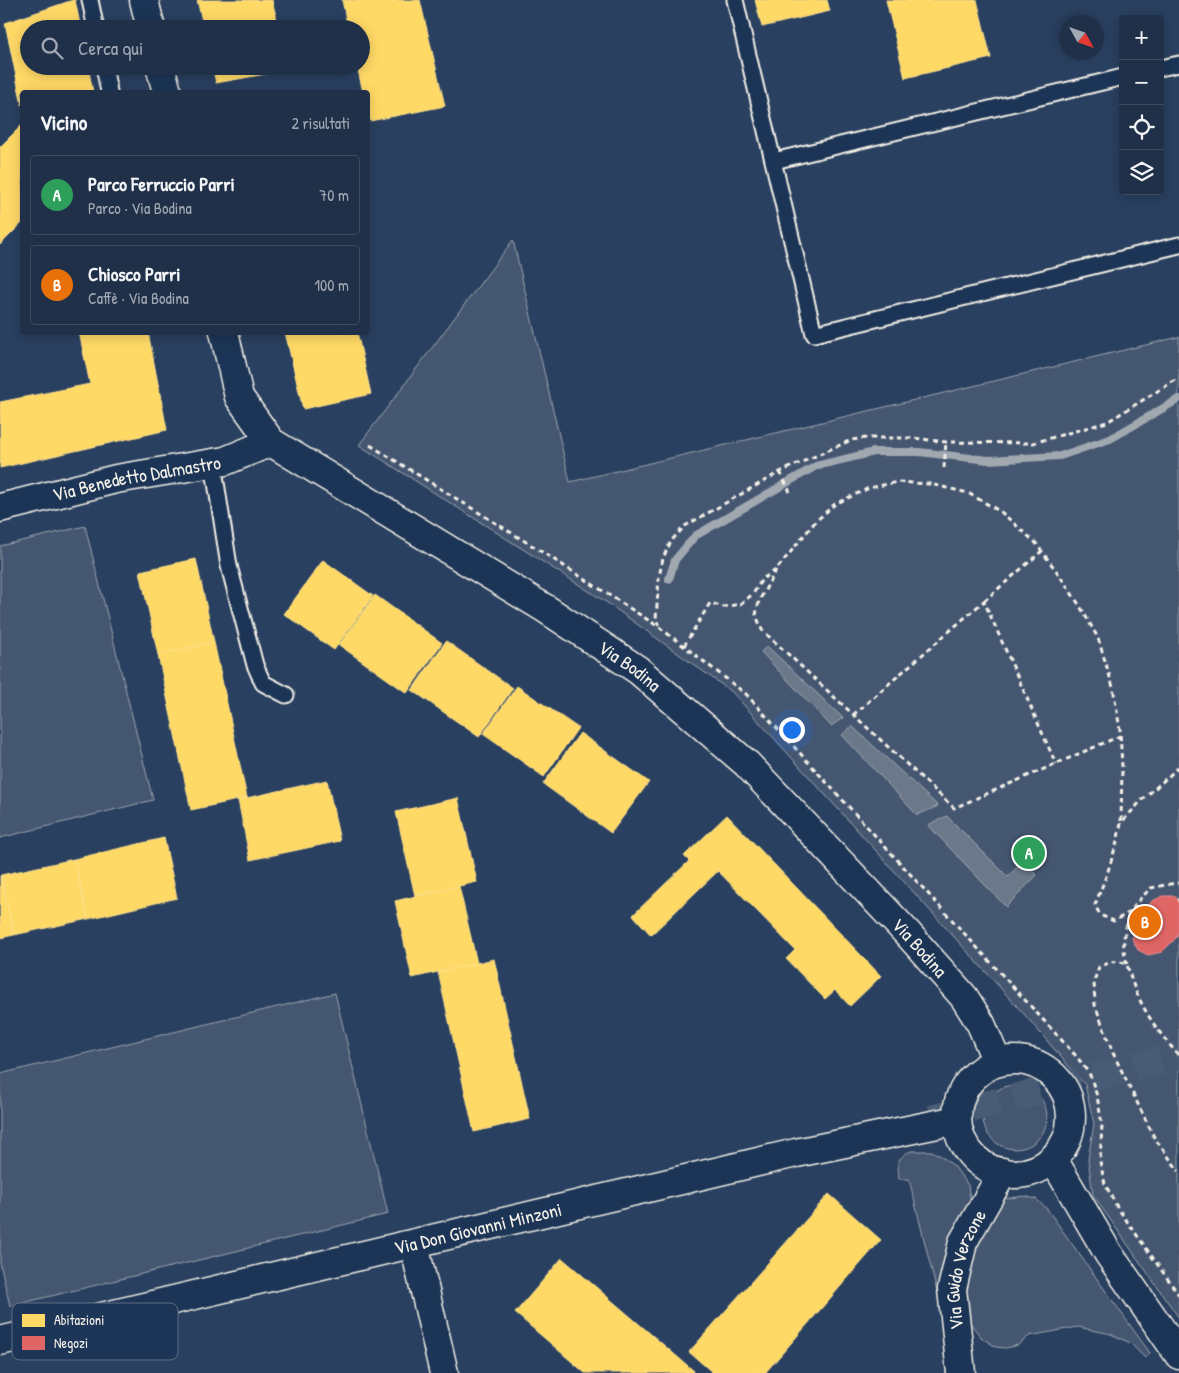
<!DOCTYPE html>
<html lang="it">
<head>
<meta charset="utf-8">
<style>
  :root { --surface:#203048; --page:#2d3c52; --text:#f1f3f6; --muted:#a2a9b4; --line:#3d4b60; --accent:#8bbbb9 }
  body { margin:0; font-family:"Patrick Hand",sans-serif; background:var(--page); color:var(--text) }
  .controls { position:absolute; right:15px; top:15px; display:grid; overflow:hidden; border-radius:5px; box-shadow:0 2px 12px #0003 }
  .controls button { width:45px; height:45px; display:grid; place-items:center; padding:0; border:0; border-bottom:1px solid var(--line); background:var(--surface); color:var(--text); font:25px sans-serif }
  .compass { position:absolute; left:1059px; top:15px; width:45px; height:45px; border-radius:50%; background:var(--surface); box-shadow:0 2px 12px #0003; rotate:130deg }
  .you { position:absolute; left:791px; top:729px; width:18px; height:18px; margin:-12px; border:4px solid #fff; border-radius:50%; background:#1a73e8; box-shadow:0 0 0 8px #1a73e833 }
  .badge { display:grid; place-items:center; width:32px; height:32px; border-radius:50%; background:var(--accent); color:#fff; font-size:16px; font-weight:700 }
  .pin { position:absolute; translate:-50% -50%; border:2px solid #fff; box-shadow:0 1px 5px #0006 }
  .list { margin:0; padding:0; list-style:none }
  h2 { display:flex; justify-content:space-between; align-items:center; height:65px; margin:0; padding:0 20px; font-size:21px }
  h2 small { font-size:16px; font-weight:400; color:var(--muted) }
  .list li { display:grid; grid-template-columns:32px 1fr auto; gap:15px; align-items:center; box-sizing:border-box; height:80px; margin:0 10px 10px; padding:0 10px; border:1px solid var(--line); border-radius:5px }
  .list b { display:block; font-size:19px; white-space:nowrap }
  .list p { margin:0; font-size:16px; white-space:nowrap; color:var(--muted) }
  .list em { font-size:16px; font-style:normal; color:var(--muted) }
  .icon { flex:none; width:28px; height:28px; fill:none; stroke:currentColor; stroke-width:2; stroke-linecap:round; stroke-linejoin:round }
  .map { position:relative; flex:none; width:1179px; height:1373px; overflow:hidden }
  .search { position:absolute; background:var(--surface); box-shadow:0 2px 12px #0003; left:20px; top:20px; width:350px; height:55px; display:flex; align-items:center; gap:12px; box-sizing:border-box; padding:0 18px; border-radius:28px; color:var(--muted); font-size:19px }
  .panel { position:absolute; background:var(--surface); box-shadow:0 2px 12px #0003; left:20px; top:90px; width:350px; height:245px; border-radius:5px }
  .map>svg:first-child { display:block }
  .green { fill:#445771; stroke:#9ca4ac }
  .water { fill:#6a788a; stroke:#a1a8b0 }
  .homes { fill:#ffd966; stroke:#fce08d }
  .shops { fill:#e06666; stroke:#e6908d }
  .lines { fill:none; stroke-linecap:round; stroke-linejoin:round }
  .stream { stroke:#a1a8b0; stroke-width:8 }
  .highway-tunnel { stroke:#485b74; stroke-width:28; stroke-dasharray:28 14; stroke-linecap:butt }
  .lane-casing { stroke:#f4f1e8; stroke-width:19 }
  .street-casing { stroke:#f4f1e8; stroke-width:31 }
  .path { stroke:#f4f1e8; stroke-width:3; stroke-dasharray:5 4; stroke-linecap:butt }
  .lane { stroke:#1d3557; stroke-width:15 }
  .street { stroke:#1d3557; stroke-width:28 }
  .labels { text-anchor:middle; dominant-baseline:central; stroke-width:5; stroke-linejoin:round; paint-order:stroke }
  .street-label { font-size:19px; fill:#f4f1e8; stroke:#1d3557 }
  .key { fill:#1d3557; stroke:#5e6d82; stroke-width:1 }
  .key-label { font-size:14px; fill:#f4f1e8 }
</style>
</head>
<body>
<div class="map">
<svg width="1179" height="1373" viewBox="0 0 1179 1373">
  <rect width="100%" height="100%" fill="#2a4060"/>
  <filter id="ink" filterUnits="userSpaceOnUse"><feTurbulence type="fractalNoise" baseFrequency=".02" numOctaves="2"/><feDisplacementMap in="SourceGraphic" scale="10" xChannelSelector="R" yChannelSelector="G"/><feConvolveMatrix kernelMatrix="1 2 1 2 8 2 1 2 1" color-interpolation-filters="sRGB"/></filter>
  <g filter="url(#ink)">
    <path class="green" d="M 513,240 L 570,482 L 1179,337 L 1179,1318 L 1093,1195 L 1088,1159 L 1094,1124 L 1085,1085 L 1024,1014 L 732,692 L 606,602 L 359,445 Z
      M 85,526 L 153,800 L 0,838 L 0,546 Z
      M 335,993 L 388,1214 L 10,1306 L 0,1263 L 0,1074 Z
      M983 1117a32 32 0 1 1 64 0a32 32 0 1 1-64 0Z
      M 911,1151 L 932,1151 L 941,1156 L 954,1166 L 968,1185 L 970,1199 L 938,1296 L 909,1179 L 899,1179 C 898,1164 895,1158 911,1151 Z
      M 1024,1196 L 1036,1199 L 1047,1209 L 1150,1353 L 1145,1358 L 1130,1343 L 1111,1334 L 1078,1327 L 1029,1336 L 1018,1345 L 1006,1348 L 996,1347 L 982,1338 L 970,1323 L 966,1295 L 966,1265 L 984,1217 L 1003,1199 Z"/>
    <path class="water" d="M 767,646 L 843,718 L 831,726 L 761,652 Z
      M 852,726 L 938,806 L 917,815 L 842,735 Z
      M 947,816 L 1008,877 L 1022,862 L 1037,875 L 1006,907 L 928,825 Z"/>
    <path class="homes" d="M 73,0 L 75,0 L 81,29 L 29,29 L 29,66 L 88,66 L 93,92 L 22,92 L 22,105 L 5,23 Z
      M 197,0 L 272,0 L 279,29 L 204,29 Z
      M 342,0 L 420,0 L 445,106 L 370,121 L 368,110 L 368,92 L 363,92 L 357,66 L 361,66 L 361,29 L 348,29 Z
      M 755,0 L 827,0 L 830,11 L 762,27 Z
      M 886,0 L 977,0 L 991,58 L 905,78 Z
      M 212,66 L 288,66 L 288,70 L 216,83 Z
      M 22,125 L 22,223 L 0,245 L 0,147 Z
      M 79,332 L 148,332 L 167,430 L 0,468 L 0,402 L 90,384 Z
      M 285,332 L 357,332 L 371,394 L 303,409 Z
      M 196,559 L 214,642 L 158,655 L 140,571 Z
      M 323,560 L 373,596 L 334,650 L 284,614 Z
      M 375,595 L 442,643 L 407,693 L 339,645 Z
      M 446,641 L 513,688 L 479,737 L 412,690 Z
      M 214,642 L 247,798 L 191,810 L 158,655 Z
      M 517,686 L 578,728 L 544,777 L 483,734 Z
      M 580,733 L 649,782 L 611,833 L 543,784 Z
      M 327,780 L 340,841 L 250,860 L 238,800 Z
      M 458,798 L 477,882 L 415,896 L 396,812 Z
      M 727,815 L 881,976 L 850,1006 L 835,990 L 825,999 L 786,959 L 795,950 L 718,871 L 651,935 L 633,915 L 689,861 L 684,856 Z
      M 164,838 L 177,898 L 88,919 L 74,859 Z
      M 74,859 L 88,919 L 14,935 L 1,875 Z
      M 1,875 L 14,935 L 0,938 L 0,876 Z
      M 459,886 L 477,963 L 412,978 L 395,901 Z
      M 494,959 L 530,1119 L 474,1132 L 438,972 Z
      M 829,1194 L 881,1240 L 765,1373 L 713,1373 L 689,1352 Z
      M 562,1258 L 694,1371 L 693,1373 L 585,1373 L 515,1313 Z"/>
    <path class="shops" d="M 1163,896 L 1175,896 L 1179,901 L 1179,931 L 1176,938 L 1162,952 L 1148,955 L 1138,950 L 1132,939 L 1136,926 L 1144,911 L 1152,901 Z"/>
    <g class="lines">
      <path class="stream" d="M 669,579 L 675,560 L 695,536 L 816,466 L 874,452 L 919,452 L 988,460 L 1060,456 L 1110,439 L 1179,399"/>
      <path class="highway-tunnel" d="M 931,1119 L 1179,1056"/>
      <g class="lane-casing">
        <path id="lane" d="M 90,0 L 96,29
          M 735,0 L 814,334 L 1179,245
          M 104,66 L 109,92
          M 1160,68 L 1179,64
          M 774,161 L 1123,77
          M 213,463 L 229,566 L 255,665 L 263,683 L 286,695"/>
      </g>
      <g class="street-casing">
        <g id="street">
          <path d="M 144,0 L 151,29"/>
          <path d="M 160,66 L 167,92"/>
          <path id="s1" d="M 224,332 L 239,397 L 271,442 L 546,609 L 638,670 L 747,764 L 909,935 L 964,997 L 981,1024 L 997,1062"/>
          <path id="s2" d="M 0,508 L 116,479 L 225,461 L 271,442"/>
          <circle cx="1014" cy="1117" r="57"/>
          <path d="M 1053,1159 L 1108,1253 L 1179,1355"/>
          <path d="M 414,1244 L 444,1373"/>
          <path id="s3" d="M 0,1341 L 796,1153 L 957,1120"/>
          <path id="s4" d="M 961,1373 L 952,1289 L 963,1242 L 1003,1172"/>
        </g>
      </g>
      <path class="path" d="M 370,445 L 536,548 L 659,627 L 746,694 L 1077,1057 L 1090,1075 L 1097,1096 L 1102,1125 L 1100,1162 L 1105,1184 L 1117,1207 L 1179,1295
        M 944,468 L 946,442
        M 780,472 L 790,492
        M 776,570 L 759,601 L 756,615 L 762,630 L 954,808 L 1120,736
        M 984,601 L 1042,551
        M 659,626 L 656,619 L 659,577 L 663,558 L 671,541 L 685,526 L 780,472 L 851,440 L 866,438 L 913,438 L 946,442 L 1033,443 L 1107,422 L 1179,378
        M 684,646 L 710,603 L 724,607 L 740,604 L 753,594 L 762,579 L 776,570 L 815,522 L 835,504 L 869,488 L 898,482 L 930,484 L 968,493 L 1001,512 L 1035,542 L 1058,573 L 1080,606 L 1098,638 L 1113,687 L 1120,730 L 1122,767 L 1121,823
        M 853,715 L 984,601 L 1056,764
        M 1179,767 L 1142,800 L 1121,823 L 1117,842 L 1108,871 L 1095,905 L 1100,915 L 1114,921 L 1130,912 L 1140,899 L 1151,888 L 1170,884 L 1179,883
        M 1178,900 L 1179,900
        M 1127,964 C 1121,943 1124,934 1130,913
        M 1179,1055 C 1155,1030 1135,999 1127,964 C 1114,959 1111,962 1099,967 L 1094,981 L 1095,1005 L 1113,1053 L 1155,1139 L 1179,1171"/>
      <use href="#lane" class="lane"/>
      <use href="#street" class="street"/>
    </g>
  </g>
  <g class="labels">
    <g class="street-label">
      <text stroke="none"><textPath href="#s2" startOffset="140">Via Benedetto Dalmastro</textPath></text>
      <text stroke="none"><textPath href="#s1" startOffset="545">Via Bodina</textPath></text>
      <text stroke="none"><textPath href="#s1" startOffset="950">Via Bodina</textPath></text>
      <text stroke="none"><textPath href="#s3" startOffset="491">Via Don Giovanni Minzoni</textPath></text>
      <text stroke="none"><textPath href="#s4" startOffset="106">Via Guido Verzone</textPath></text>
    </g>
  </g>
  <rect x="12" y="1303" width="166" height="57" rx="8" class="key"/>
  <rect x="22" y="1314" width="23" height="13" fill="#ffd966"/>
  <rect x="22" y="1336" width="23" height="14" fill="#e06666"/>
  <g class="key-label">
    <text x="54" y="1325">Abitazioni</text>
    <text x="54" y="1348">Negozi</text>
  </g>
</svg>
<div class="controls">
<button>+</button>
<button>−</button>
<button><svg class="icon" aria-label="locate" viewBox="0 0 24 24"><circle cx="12" cy="12" r="6"/><path d="M12 2v4M12 18v4M2 12h4M18 12h4"/></svg></button>
<button><svg class="icon" aria-label="layers" viewBox="0 0 24 24"><path d="M12 4l9 5-9 5-9-5zM3 14l9 5 9-5"/></svg></button>
</div>
<svg class="compass" viewBox="-18 -18 36 36"><path d="M0-13l5 13h-10z" fill="#e53935"/><path d="M0 13l5-13h-10z" fill="#a2a9b4"/></svg>
<div class="you"></div>
<div class="pin badge" style="left:1029px;top:853px;background:#2e9e5b">A</div>
<div class="pin badge" style="left:1145px;top:922px;background:#e8710a">B</div>
<div class="search"><svg class="icon" aria-label="search" viewBox="0 0 24 24"><circle cx="10" cy="10" r="6"/><path d="M15 15l6 6"/></svg>Cerca qui</div>
<section class="panel">
<h2>Vicino<small>2 risultati</small></h2>
<ul class="list">
<li><span class="badge" style="background:#2e9e5b">A</span><div><b>Parco Ferruccio Parri</b><p>Parco · Via Bodina</p></div><em>70 m</em></li>
<li><span class="badge" style="background:#e8710a">B</span><div><b>Chiosco Parri</b><p>Caffè · Via Bodina</p></div><em>100 m</em></li>
</ul>
</section>
</div>
</body>
</html>
